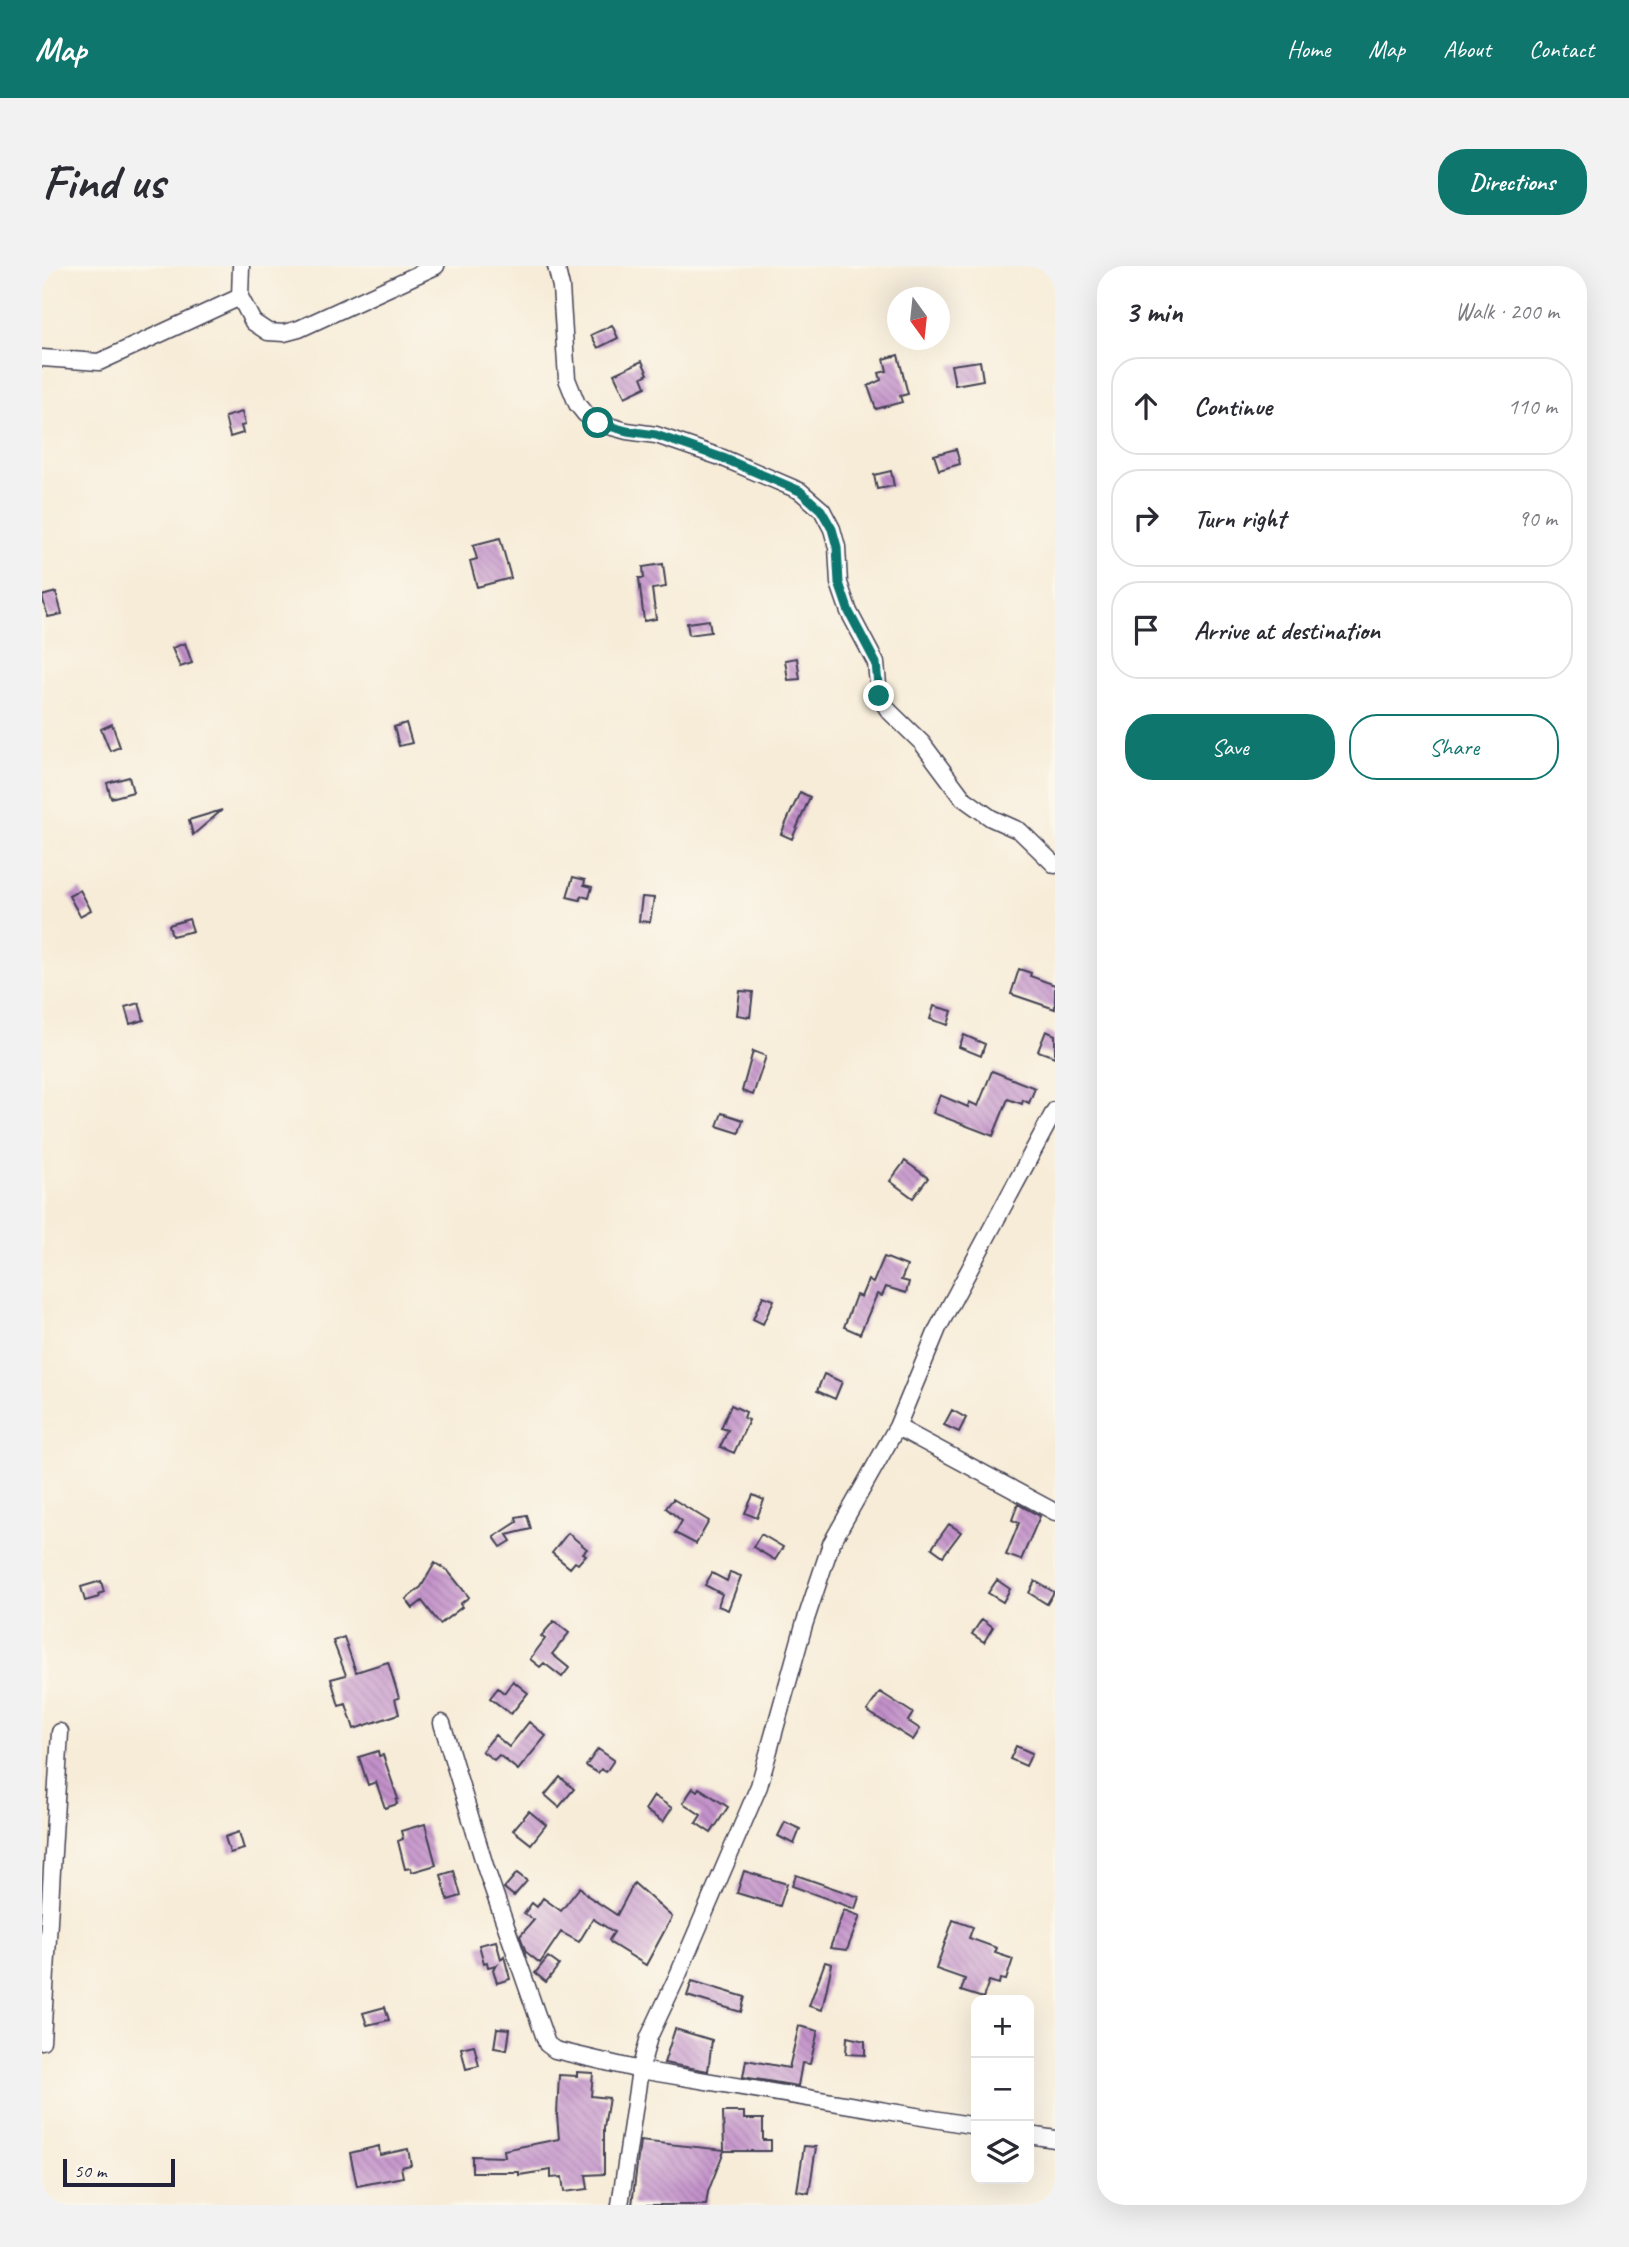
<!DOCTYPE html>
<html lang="en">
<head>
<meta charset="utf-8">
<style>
  :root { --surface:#fff; --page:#f2f2f3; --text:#2b2b33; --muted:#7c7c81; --line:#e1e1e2; --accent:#0f766e }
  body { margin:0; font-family:Caveat,sans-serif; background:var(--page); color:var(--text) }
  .controls { position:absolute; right:21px; bottom:21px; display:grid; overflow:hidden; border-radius:14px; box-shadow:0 7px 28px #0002 }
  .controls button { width:63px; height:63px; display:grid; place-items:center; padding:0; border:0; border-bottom:2px solid var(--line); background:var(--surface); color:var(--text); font:35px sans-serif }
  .compass { position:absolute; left:845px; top:21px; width:63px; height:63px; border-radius:50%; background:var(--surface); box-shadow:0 7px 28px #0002; rotate:165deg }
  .scale { position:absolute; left:21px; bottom:18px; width:112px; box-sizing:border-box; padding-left:7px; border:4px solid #22223b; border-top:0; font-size:19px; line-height:24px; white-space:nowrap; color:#22223b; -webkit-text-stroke:5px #fbf7ec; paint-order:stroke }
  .stop { position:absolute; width:21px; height:21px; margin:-16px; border:5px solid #0f766e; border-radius:50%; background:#fff }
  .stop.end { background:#0f766e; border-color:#fff; box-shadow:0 2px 7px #0008 }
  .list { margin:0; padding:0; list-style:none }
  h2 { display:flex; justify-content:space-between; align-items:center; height:91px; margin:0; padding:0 28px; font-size:30px }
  h2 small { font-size:23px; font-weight:400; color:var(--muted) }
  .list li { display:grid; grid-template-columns:46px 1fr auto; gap:21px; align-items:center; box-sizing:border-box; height:98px; margin:0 14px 14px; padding:0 14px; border:2px solid var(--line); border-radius:28px }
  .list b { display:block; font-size:26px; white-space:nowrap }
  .list em { font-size:23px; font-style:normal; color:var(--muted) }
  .actions { display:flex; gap:14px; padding:21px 28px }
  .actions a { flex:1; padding:16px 0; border:2px solid var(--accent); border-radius:28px; text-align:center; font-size:24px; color:var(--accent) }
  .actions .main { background:var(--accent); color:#fff }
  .icon { flex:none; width:38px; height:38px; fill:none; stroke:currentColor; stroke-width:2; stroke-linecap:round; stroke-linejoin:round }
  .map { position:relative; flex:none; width:1013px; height:1939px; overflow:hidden; border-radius:28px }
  header { display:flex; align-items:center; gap:42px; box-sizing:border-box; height:98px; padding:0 35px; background:var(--accent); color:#fff }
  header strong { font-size:33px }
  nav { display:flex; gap:38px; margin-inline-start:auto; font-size:24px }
  .intro { display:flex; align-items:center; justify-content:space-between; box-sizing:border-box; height:168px; padding:0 42px }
  h1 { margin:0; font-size:49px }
  .button { padding:18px 32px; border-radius:28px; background:var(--accent); color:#fff; font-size:24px; font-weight:700 }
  main { display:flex; gap:42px; padding:0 42px }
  aside { flex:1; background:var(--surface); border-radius:28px; box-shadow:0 7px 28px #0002 }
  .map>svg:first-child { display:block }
  .building { fill:url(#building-back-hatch) }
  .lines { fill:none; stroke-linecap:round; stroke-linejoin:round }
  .street-casing { stroke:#424053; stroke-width:19 }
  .street { stroke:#fff; stroke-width:16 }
  .route { stroke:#0f766e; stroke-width:9 }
</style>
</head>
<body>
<header>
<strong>Map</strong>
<nav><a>Home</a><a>Map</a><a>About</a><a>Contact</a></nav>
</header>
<div class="intro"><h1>Find us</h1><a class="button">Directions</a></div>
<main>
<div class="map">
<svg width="1013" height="1939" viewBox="0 0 1013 1939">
  <defs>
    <pattern id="building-back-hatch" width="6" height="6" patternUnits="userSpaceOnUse" patternTransform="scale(1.75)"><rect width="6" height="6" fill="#c391ca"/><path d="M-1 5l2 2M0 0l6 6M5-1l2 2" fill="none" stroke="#9e76a5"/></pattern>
  </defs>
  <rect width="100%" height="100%" fill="#fbf7ec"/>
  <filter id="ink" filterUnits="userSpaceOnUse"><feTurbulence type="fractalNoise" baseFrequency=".0143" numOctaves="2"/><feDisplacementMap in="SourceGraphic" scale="14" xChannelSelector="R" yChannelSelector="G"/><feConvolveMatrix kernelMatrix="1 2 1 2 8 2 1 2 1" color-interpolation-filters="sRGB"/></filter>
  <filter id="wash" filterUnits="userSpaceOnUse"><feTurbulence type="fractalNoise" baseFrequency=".00686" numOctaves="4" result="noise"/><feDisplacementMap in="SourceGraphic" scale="28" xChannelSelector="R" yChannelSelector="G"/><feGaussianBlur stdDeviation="1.57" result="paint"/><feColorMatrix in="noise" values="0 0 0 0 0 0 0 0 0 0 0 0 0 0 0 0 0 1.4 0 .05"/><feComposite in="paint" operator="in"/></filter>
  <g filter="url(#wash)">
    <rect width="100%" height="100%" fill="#f7ecd8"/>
    <g id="blocks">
      <path class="building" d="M 570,59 L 576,72 L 556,82 L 549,69 Z
        M 856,89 L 866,128 L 858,130 L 860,136 L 834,143 L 826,120 L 839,114 L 837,107 L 845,105 L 842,93 Z
        M 600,95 L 606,108 L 600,111 L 604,121 L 583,131 L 572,108 Z
        M 938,95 L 941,114 L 913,119 L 909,99 Z
        M 200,146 L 203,159 L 199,160 L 201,167 L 188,171 L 183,151 Z
        M 914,183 L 918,198 L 897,204 L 892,189 Z
        M 849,205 L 852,220 L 835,223 L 832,209 Z
        M 458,272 L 469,312 L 435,321 L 428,295 L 435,293 L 431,279 Z
        M 621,298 L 624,321 L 610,323 L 614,353 L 602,355 L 597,312 L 602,312 L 601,301 Z
        M 14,326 L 20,348 L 6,351 L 0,330 Z
        M 667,354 L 669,366 L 647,369 L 645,357 Z
        M 143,377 L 150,397 L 138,401 L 130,382 Z
        M 755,392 L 758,413 L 746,414 L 743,394 Z
        M 364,457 L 370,477 L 357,480 L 352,461 Z
        M 70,458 L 78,481 L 68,485 L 59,463 Z
        M 87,511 L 91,526 L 69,532 L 65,517 Z
        M 758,526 L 768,531 L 750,573 L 739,568 Z
        M 180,544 L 151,569 L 147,554 Z
        M 531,611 L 543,614 L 542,619 L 550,621 L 547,632 L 539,630 L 538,634 L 525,631 Z
        M 38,624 L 49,644 L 38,650 L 27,630 Z
        M 600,631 L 612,632 L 608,656 L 597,655 Z
        M 147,653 L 151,665 L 130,670 L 127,659 Z
        M 977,703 L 989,707 L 988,710 L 1013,719 L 1013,743 L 969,728 Z
        M 698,725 L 711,726 L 708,751 L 695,749 Z
        M 97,737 L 102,754 L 88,758 L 83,741 Z
        M 892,740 L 910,745 L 906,759 L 888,753 Z
        M 1004,765 L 1013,769 L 1013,791 L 996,785 Z
        M 922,769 L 943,778 L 939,790 L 917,781 Z
        M 711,785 L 724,790 L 711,829 L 700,825 Z
        M 950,805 L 993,822 L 987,837 L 981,834 L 980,838 L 966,833 L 951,870 L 891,847 L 898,829 L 926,841 L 927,836 L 936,840 Z
        M 680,847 L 701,854 L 697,867 L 675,860 Z
        M 863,895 L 886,912 L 871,932 L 848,915 Z
        M 842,991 L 865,1000 L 859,1014 L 867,1016 L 864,1027 L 844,1021 L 840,1030 L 835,1028 L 818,1068 L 802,1061 L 814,1029 L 819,1031 L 826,1014 L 831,1017 Z
        M 721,1030 L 732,1034 L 721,1058 L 711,1053 Z
        M 782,1108 L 800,1116 L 793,1133 L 775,1125 Z
        M 689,1139 L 704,1146 L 702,1152 L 707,1154 L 692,1187 L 678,1181 L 686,1164 L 679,1162 Z
        M 910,1144 L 924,1152 L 917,1166 L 902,1159 Z
        M 711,1229 L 722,1234 L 715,1252 L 703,1247 Z
        M 631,1233 L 667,1255 L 654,1278 L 633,1267 L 640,1255 L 624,1242 Z
        M 976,1238 L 998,1250 L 979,1294 L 964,1289 L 977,1257 L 970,1254 Z
        M 485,1249 L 489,1263 L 465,1269 L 469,1275 L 459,1281 L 452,1271 L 475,1256 L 474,1251 Z
        M 907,1258 L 919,1266 L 901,1290 L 890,1282 Z
        M 526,1267 L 545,1283 L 541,1287 L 544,1289 L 536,1298 L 533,1296 L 528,1302 L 510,1287 Z
        M 719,1268 L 741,1281 L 733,1294 L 711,1281 Z
        M 393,1297 L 406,1305 L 427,1331 L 418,1338 L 420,1341 L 398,1358 L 380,1335 L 371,1342 L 364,1333 L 379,1321 Z
        M 688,1306 L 699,1310 L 686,1344 L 676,1340 L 680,1328 L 663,1319 L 670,1307 L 685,1315 Z
        M 955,1314 L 968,1323 L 961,1336 L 946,1327 Z
        M 59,1315 L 62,1326 L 56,1328 L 57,1331 L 43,1335 L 39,1321 Z
        M 993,1315 L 1012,1326 L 1005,1338 L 987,1327 Z
        M 940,1353 L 951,1361 L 942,1376 L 930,1368 Z
        M 512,1355 L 527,1367 L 510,1388 L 527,1402 L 520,1411 L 502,1397 L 498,1401 L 488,1393 L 503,1373 L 499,1370 Z
        M 302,1371 L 314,1406 L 346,1396 L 357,1432 L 353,1433 L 357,1448 L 312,1463 L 304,1438 L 297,1440 L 289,1413 L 304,1409 L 291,1375 Z
        M 471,1415 L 486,1427 L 469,1448 L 448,1432 L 456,1422 L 462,1427 Z
        M 838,1426 L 871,1447 L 866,1455 L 878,1463 L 871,1474 L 825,1445 Z
        M 487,1456 L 504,1470 L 476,1504 L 457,1489 L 452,1494 L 440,1485 L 453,1469 L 467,1481 Z
        M 974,1480 L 990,1487 L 984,1500 L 968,1493 Z
        M 556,1483 L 572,1494 L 564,1506 L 559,1503 L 556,1507 L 544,1500 Z
        M 336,1485 L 337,1490 L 341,1489 L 356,1533 L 354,1534 L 355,1538 L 343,1542 L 334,1516 L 326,1519 L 317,1491 Z
        M 518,1511 L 532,1523 L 517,1541 L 503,1529 Z
        M 651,1522 L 655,1525 L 657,1522 L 686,1541 L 669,1567 L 654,1557 L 659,1549 L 641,1537 Z
        M 612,1530 L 630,1542 L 621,1556 L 603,1544 Z
        M 487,1545 L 504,1559 L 489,1578 L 471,1564 Z
        M 743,1556 L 758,1563 L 752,1578 L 736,1570 Z
        M 383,1558 L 394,1599 L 370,1606 L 369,1602 L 363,1603 L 356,1575 L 361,1573 L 359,1565 Z
        M 197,1566 L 202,1583 L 188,1587 L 183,1571 Z
        M 412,1605 L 419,1630 L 406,1634 L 399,1609 Z
        M 702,1605 L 745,1618 L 738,1640 L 695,1627 Z
        M 475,1607 L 485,1615 L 472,1630 L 462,1622 Z
        M 754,1609 L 817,1631 L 813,1643 L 750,1620 Z
        M 592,1617 L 630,1651 L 604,1699 L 570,1678 L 567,1674 L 572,1666 L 551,1653 L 537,1676 L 519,1666 L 498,1697 L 484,1686 L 478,1670 L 492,1654 L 482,1648 L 490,1637 L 495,1641 L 501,1632 L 519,1645 L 538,1621 L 546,1630 L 575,1649 Z
        M 802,1644 L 818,1650 L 805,1684 L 788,1682 Z
        M 911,1654 L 931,1661 L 927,1672 L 955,1682 L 953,1687 L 971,1693 L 964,1714 L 958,1713 L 957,1718 L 947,1715 L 941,1732 L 919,1725 L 923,1713 L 894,1703 Z
        M 454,1675 L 459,1693 L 462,1690 L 468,1713 L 455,1717 L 451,1703 L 455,1699 L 446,1701 L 445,1696 L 442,1697 L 437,1679 Z
        M 506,1691 L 517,1699 L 504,1716 L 493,1707 Z
        M 783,1696 L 790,1698 L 780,1744 L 767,1740 Z
        M 650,1715 L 703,1731 L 699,1746 L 645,1730 Z
        M 343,1741 L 347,1754 L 325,1759 L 321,1747 Z
        M 757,1760 L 776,1765 L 768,1798 L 760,1797 L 756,1820 L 701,1811 L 704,1794 L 747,1802 Z
        M 455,1762 L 468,1763 L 465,1784 L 452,1782 Z
        M 633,1763 L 670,1774 L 666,1805 L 622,1797 Z
        M 805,1771 L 823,1775 L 823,1789 L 804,1788 Z
        M 432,1779 L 437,1800 L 424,1803 L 419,1782 Z
        M 535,1806 L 551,1807 L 549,1830 L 567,1832 L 562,1861 L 562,1908 L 544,1909 L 546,1923 L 522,1926 L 520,1911 L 509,1912 L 509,1904 L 477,1909 L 477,1906 L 430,1906 L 430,1890 L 463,1891 L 462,1884 L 517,1873 L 515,1849 L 517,1809 L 535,1810 Z
        M 681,1846 L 702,1846 L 702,1853 L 721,1853 L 721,1874 L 729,1874 L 729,1885 L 682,1885 L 666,1926 L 664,1939 L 590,1939 L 598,1875 L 682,1884 Z
        M 337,1880 L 338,1889 L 366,1883 L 369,1899 L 359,1901 L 361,1911 L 315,1920 L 308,1887 Z
        M 762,1880 L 774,1881 L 767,1927 L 755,1925 Z"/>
    </g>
  </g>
  <g filter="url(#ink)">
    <use href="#blocks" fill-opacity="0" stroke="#424053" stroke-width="2"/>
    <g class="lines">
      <g class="street-casing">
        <path id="street" d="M 199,0 L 198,31 L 211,56 L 226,66 L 242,67 L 257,63 L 394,0
          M 514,0 L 519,21 L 525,113 L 535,138 L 543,148 L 556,157 L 585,165 L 614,169 L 681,192 L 758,225 L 780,244 L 790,263 L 795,281 L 797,317 L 807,346 L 834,397 L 837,430 L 847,445 L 880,477 L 921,532 L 949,552 L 978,565 L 1013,599
          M 0,92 L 57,96 L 198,31
          M 855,1161 L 1013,1246
          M 400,1457 L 444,1603 L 505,1778 L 513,1784 L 598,1804 L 934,1860
          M 0,1775 L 18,1466
          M 987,1869 L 1013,1873
          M 578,1939 L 598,1804 L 607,1771 L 636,1709 L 717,1520 L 762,1359 L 789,1278 L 855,1161 L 896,1062 L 1013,844"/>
      </g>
      <use href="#street" class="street"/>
    </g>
  </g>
  <g class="lines" filter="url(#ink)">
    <path class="route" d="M 556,157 L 585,165 L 614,169 L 681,192 L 758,225 L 779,244 L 790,263 L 795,281 L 797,317 L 807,346 L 834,397 L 837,430"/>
  </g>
</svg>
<div class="controls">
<button>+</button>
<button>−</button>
<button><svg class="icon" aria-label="layers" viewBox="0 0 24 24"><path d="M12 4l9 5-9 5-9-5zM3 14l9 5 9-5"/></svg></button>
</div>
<svg class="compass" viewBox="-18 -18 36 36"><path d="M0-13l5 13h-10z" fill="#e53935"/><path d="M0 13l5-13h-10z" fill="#7c7c81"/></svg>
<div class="scale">50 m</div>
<div class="stop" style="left:556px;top:157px"></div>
<div class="stop end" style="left:837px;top:430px"></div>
</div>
<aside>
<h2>3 min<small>Walk · 200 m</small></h2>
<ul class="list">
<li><svg class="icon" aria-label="ahead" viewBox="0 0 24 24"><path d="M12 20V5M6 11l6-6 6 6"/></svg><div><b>Continue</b></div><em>110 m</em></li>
<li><svg class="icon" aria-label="right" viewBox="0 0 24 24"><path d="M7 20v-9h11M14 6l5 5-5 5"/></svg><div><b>Turn right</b></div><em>90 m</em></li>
<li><svg class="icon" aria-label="arrive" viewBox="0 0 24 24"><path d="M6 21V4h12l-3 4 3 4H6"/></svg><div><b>Arrive at destination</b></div></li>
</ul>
<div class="actions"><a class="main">Save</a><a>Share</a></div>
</aside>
</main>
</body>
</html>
